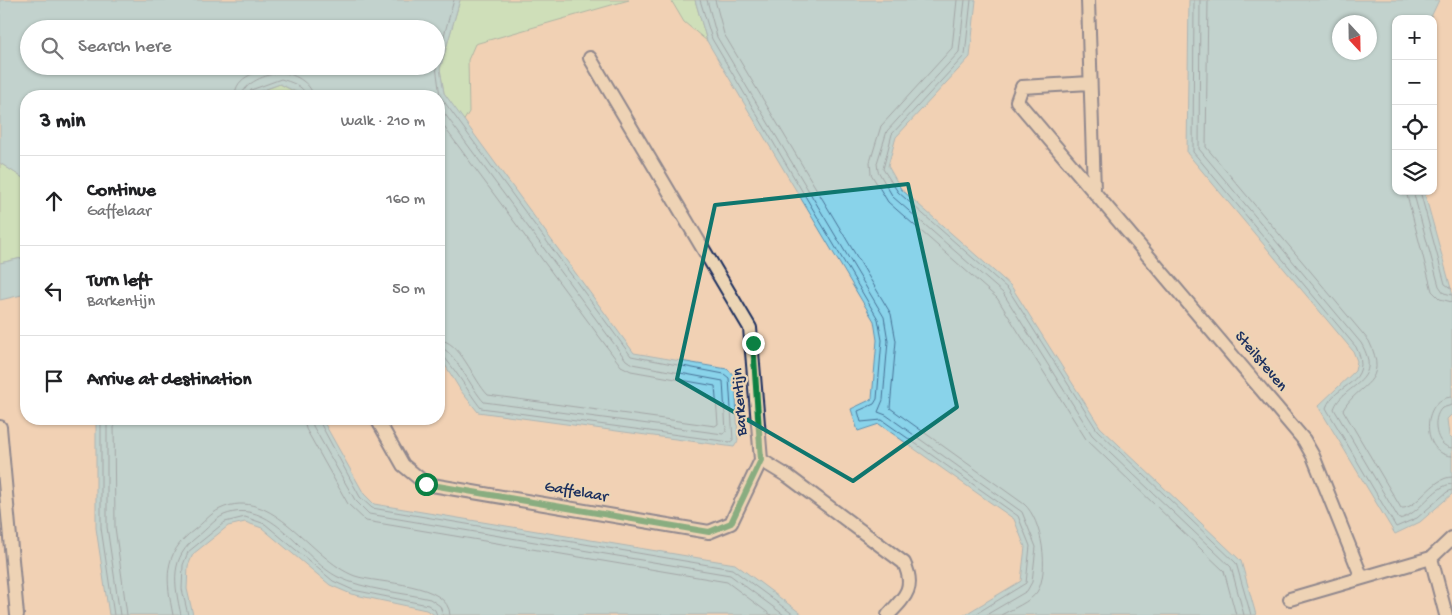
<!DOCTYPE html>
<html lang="en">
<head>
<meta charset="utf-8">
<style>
  :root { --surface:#fff; --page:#f6f6f6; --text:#202124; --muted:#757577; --line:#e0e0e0 }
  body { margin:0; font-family:"Gochi Hand",sans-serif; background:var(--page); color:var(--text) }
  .controls { position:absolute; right:15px; top:15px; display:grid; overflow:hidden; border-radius:10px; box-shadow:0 1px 4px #0004 }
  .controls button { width:45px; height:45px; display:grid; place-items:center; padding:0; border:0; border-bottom:1px solid var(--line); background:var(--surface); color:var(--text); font:25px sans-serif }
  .compass { position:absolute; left:1332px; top:15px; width:45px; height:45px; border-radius:50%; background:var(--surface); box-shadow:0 1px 4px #0004; rotate:158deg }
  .stop { position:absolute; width:15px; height:15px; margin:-11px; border:4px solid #0b8043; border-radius:50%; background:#fff }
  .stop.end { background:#0b8043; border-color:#fff; box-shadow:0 1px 5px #0008 }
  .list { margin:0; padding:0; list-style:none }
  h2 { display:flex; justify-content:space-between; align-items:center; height:65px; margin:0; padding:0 20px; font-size:21px }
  h2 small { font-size:16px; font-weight:400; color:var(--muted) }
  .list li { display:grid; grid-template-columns:32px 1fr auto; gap:15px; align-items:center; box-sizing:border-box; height:90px; padding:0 20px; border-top:1px solid var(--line) }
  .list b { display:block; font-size:19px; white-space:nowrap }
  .list p { margin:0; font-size:16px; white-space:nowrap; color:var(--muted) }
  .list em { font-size:16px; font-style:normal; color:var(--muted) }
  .icon { flex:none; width:28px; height:28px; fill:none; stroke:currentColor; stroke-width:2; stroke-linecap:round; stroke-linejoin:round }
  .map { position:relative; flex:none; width:1452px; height:615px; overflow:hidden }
  .search { position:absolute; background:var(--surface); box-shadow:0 1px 4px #0004; left:20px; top:20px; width:425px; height:55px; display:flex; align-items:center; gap:12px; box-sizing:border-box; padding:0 18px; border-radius:28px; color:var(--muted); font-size:19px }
  .panel { position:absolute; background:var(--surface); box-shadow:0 1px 4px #0004; left:20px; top:90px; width:425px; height:335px; border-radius:20px }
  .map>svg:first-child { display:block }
  .green { fill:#a6f0bf; stroke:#60908e }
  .water { fill:#89d3ea; stroke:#5d91b2; fill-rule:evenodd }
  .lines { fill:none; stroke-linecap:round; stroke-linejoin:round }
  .shore { stroke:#477196; stroke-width:1 }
  .street-casing { stroke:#1b2f5e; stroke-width:16 }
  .street { stroke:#ecd5b5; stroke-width:12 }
  .route { stroke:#0b8043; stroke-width:6 }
  .marked { fill:none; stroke:#0f766e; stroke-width:4; stroke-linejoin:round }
  .labels { text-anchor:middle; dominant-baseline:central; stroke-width:4.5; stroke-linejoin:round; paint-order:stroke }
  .street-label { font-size:16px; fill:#1b2f5e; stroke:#ecd5b5 }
</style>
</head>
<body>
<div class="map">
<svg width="1452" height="615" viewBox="0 0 1452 615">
  <rect width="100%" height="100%" fill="#f1d1b4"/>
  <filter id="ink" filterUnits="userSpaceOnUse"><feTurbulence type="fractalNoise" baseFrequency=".02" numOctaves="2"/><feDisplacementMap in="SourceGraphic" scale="10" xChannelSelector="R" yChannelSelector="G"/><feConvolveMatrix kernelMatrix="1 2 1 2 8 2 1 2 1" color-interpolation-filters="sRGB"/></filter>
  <g filter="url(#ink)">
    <path class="green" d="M 460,0 L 629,0 L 475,44 L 468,60 L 469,112 L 463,122 L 444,93 L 440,69 Z
      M 671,0 L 695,0 L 707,41 L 684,22 Z
      M 280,84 L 304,96 L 247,96 Z
      M 0,163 L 26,180 L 26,257 L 0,263 Z"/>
    <path class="water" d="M 0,0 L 460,0 L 440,69 L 444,93 L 634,353 L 727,369 L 735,376 L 738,441 L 734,447 L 478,412 L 461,391 L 439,355 L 439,96 L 304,96 L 280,84 L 247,96 L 26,96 L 26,180 L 0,163 ZM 29,29 L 436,29 L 436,66 L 29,66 Z
      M 695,0 L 976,0 L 970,57 L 896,137 L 888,166 L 901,189 L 1011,286 L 1100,427 L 1241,561 L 1256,615 L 964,615 L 1021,581 L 1025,547 L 1014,519 L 879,424 L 858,431 L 851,409 L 872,399 L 877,340 L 874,321 L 707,41 Z
      M 1189,0 L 1439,0 L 1430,19 L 1396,19 L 1396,191 L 1424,191 L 1452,292 L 1452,414 L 1447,419 L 1449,436 L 1452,439 L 1452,494 L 1420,522 L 1395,534 L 1318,406 L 1355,371 L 1357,361 L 1353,351 L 1187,153 ZM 1340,22 L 1370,22 L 1370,52 L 1340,52 Z
      M 26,257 L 26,294 L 0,300 L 0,263 Z
      M 96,419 L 322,419 L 364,494 L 374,504 L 735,564 L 803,615 L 435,615 L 426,610 L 351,594 L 330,585 L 262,528 L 245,522 L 228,526 L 193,554 L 188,566 L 187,589 L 193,615 L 109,615 L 96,528 Z"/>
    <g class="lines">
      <path class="shore" d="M 700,0 L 712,39 L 878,319 L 882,340 L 877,399 L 874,404 L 858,411 L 861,422 L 882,420 L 1018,516 L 1030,546 L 1026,583 L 974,615
        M 707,0 L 717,37 L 884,317 L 888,341 L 883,400 L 878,412 L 886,415 L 1022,512 L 1036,547 L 1032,582 L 1027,591 L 986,615
        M 715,0 L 724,34 L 891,314 L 896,341 L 890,408 L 1024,504 C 1042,519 1050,572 1037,592 C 1030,602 1012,609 1001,615
        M 957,0 L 952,48 L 881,126 L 870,162 L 871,174 L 888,202 L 997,298 L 1086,439 L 1224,571 L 1236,615
        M 965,0 L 959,52 L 887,131 L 877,163 L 878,171 L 893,197 L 1003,293 L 1092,435 L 1231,567 L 1244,615
        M 971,0 L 965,55 L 892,134 L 883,169 L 898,192 L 1008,289 L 1097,430 L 1236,563 L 1251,615
        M 1194,0 L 1193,152 L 1356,347 C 1375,385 1334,383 1326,408 L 1396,527 L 1417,518 L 1447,492 L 1452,490
        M 1200,0 L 1199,149 L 1361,343 C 1385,384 1342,384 1334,409 L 1399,519 C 1420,515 1433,485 1452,484
        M 1208,0 L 1206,147 L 1369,341 C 1390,385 1359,382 1343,410 L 1401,508 C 1417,510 1432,477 1452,477
        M 436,64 L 454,0
        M 436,66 L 440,96 L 631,356 L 724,374 L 729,378 L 733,440 L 730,442 L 481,408 C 472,398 446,354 439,353
        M 235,96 C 235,75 259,72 276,66
        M 242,96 C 243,83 267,74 280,73 C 292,72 312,83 313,96
        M 248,96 L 251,90 L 281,79 C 290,82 304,85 306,96
        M 439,106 L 626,360 L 632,364 L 723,381 L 726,432 L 723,434 L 484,402 C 472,390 453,348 439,347
        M 439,120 L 621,366 L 631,371 L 715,386 L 718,424 L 715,426 L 488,395 C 473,380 460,340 439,340
        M 1406,191 L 1432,291 L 1440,299 L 1452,302
        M 1413,191 L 1439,286 L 1444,293 L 1452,295
        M 1420,191 L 1445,284 L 1452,289
        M 1452,397 C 1420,398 1421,455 1452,456
        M 1452,405 L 1442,408 C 1431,418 1435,447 1452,448
        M 101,419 L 101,528 L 114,615
        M 107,419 L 107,527 L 120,615
        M 114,419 L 115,527 L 127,615
        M 304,419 L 306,429 L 348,504 L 366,521 L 727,582 L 771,615
        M 312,419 L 313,426 L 355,500 L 369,514 L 730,575 L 784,615
        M 318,419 L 360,497 L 372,508 L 732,569 L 794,615
        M 173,615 C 166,580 162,554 194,530 C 202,524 211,513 220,509 C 273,484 311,560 355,576 C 379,584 449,582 450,615
        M 181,615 C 174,583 169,558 198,536 C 206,530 215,519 224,515 C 271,496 302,559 338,577 C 366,590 400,592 430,599 L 440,606 L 443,615
        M 188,615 L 182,589 L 183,565 L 188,552 L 225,522 L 245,517 L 265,524 L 333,581 L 353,590 L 428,605 L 435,610 L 437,615"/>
      <g class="street-casing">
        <path id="street" d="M 1088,0 L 1094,191
          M 590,58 L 750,328 L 761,460 L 789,477 L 904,563 C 916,588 905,597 888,615
          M 1090,83 L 1022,87 L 1017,101 L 1304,440 L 1313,456 L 1362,578
          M 377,419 L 403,465 L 426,484 L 709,532 L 731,523 L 761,460
          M 0,427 L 17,615
          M 1431,558 L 1446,615
          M 1290,599 L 1431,558 L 1452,538"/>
      </g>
      <use href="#street" class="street"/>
    </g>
  </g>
  <g class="lines" filter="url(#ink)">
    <path class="route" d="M 426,484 L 709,532 L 731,523 L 761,460 L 753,343"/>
  </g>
  <path d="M0 0H1452V615H0ZM 908,184 L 957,407 L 853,481 L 677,379 L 715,205 Z" fill="#f1d1b4" fill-opacity=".55" fill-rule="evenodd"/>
  <path class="marked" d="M 908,184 L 957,407 L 853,481 L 677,379 L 715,205 Z"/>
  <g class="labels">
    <g class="street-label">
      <text transform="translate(1260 362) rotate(50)">Steilsteven</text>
      <text transform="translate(741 402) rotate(-94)">Barkentijn</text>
      <text transform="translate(576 493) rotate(10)">Gaffelaar</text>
    </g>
  </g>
</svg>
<div class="controls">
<button>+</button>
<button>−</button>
<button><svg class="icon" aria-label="locate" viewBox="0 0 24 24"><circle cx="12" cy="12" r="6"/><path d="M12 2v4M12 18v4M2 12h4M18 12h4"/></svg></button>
<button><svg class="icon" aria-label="layers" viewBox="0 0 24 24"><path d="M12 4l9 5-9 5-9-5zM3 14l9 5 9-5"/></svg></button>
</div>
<svg class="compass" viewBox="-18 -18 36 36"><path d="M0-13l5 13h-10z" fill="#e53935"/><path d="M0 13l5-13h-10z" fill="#757577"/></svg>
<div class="stop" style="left:426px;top:484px"></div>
<div class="stop end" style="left:753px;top:343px"></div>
<div class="search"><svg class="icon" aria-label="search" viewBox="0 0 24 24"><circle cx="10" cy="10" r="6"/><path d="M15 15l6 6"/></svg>Search here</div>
<section class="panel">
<h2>3 min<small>Walk · 210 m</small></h2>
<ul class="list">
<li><svg class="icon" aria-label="ahead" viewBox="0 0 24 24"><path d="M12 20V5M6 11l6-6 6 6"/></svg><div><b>Continue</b><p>Gaffelaar</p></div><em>160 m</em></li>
<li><svg class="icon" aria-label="left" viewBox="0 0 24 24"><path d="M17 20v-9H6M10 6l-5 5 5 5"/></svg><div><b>Turn left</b><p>Barkentijn</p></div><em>50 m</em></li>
<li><svg class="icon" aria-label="arrive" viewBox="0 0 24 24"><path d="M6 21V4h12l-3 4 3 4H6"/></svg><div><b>Arrive at destination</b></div></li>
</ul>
</section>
</div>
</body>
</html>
